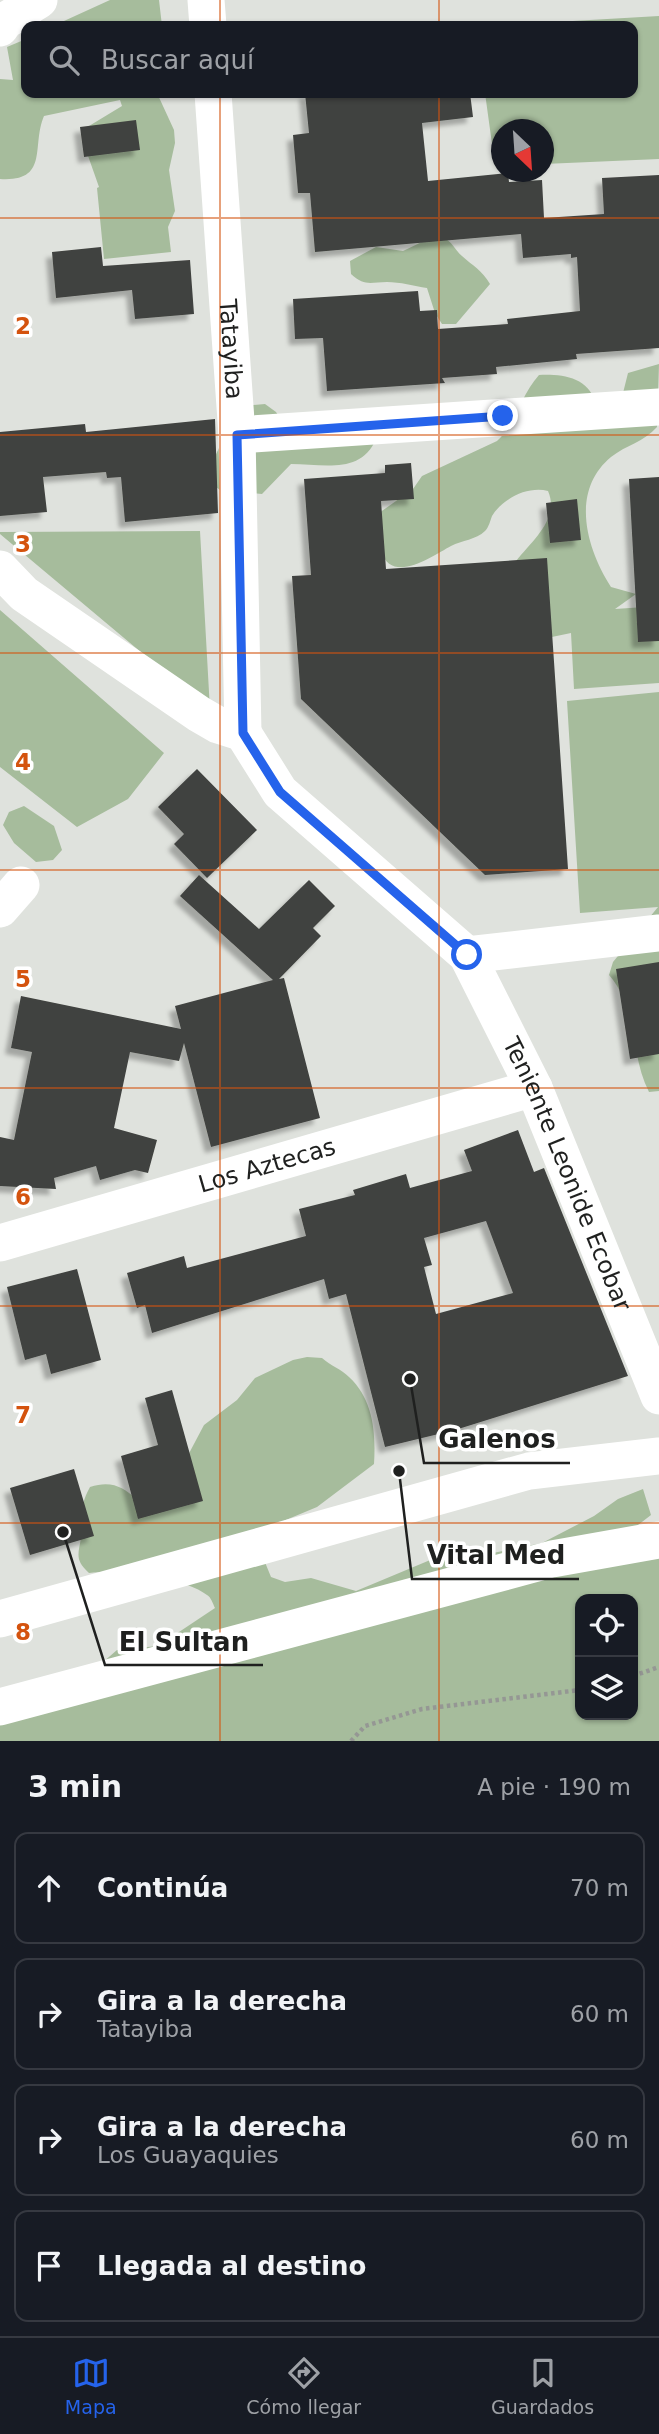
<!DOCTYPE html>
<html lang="es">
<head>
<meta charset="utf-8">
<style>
  :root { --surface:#171b24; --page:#20242c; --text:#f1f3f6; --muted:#9ea1a6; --line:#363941; --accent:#2563eb }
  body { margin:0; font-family:"DejaVu Sans",sans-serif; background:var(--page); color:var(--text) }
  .controls { position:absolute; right:21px; bottom:21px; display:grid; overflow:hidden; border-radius:14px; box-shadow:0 2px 5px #0004 }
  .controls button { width:63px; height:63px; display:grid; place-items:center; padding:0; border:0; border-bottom:2px solid var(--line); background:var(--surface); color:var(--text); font:35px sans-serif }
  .compass { position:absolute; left:491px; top:119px; width:63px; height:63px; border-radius:50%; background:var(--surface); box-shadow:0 2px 5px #0004; rotate:155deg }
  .stop { position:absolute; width:21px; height:21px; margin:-16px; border:5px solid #2563eb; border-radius:50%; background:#fff }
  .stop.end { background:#2563eb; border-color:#fff; box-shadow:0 2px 7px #0008 }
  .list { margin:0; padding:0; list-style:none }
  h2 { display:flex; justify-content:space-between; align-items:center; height:91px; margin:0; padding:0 28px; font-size:30px }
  h2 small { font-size:23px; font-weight:400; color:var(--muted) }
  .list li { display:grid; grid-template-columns:46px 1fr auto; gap:21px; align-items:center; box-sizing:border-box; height:112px; margin:0 14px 14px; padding:0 14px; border:2px solid var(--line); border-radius:14px }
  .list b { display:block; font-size:26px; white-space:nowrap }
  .list p { margin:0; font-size:23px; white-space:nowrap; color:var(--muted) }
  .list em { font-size:23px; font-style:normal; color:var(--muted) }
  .icon { flex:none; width:38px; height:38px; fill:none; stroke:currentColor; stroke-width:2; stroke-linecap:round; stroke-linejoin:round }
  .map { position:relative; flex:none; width:659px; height:1741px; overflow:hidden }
  .search { position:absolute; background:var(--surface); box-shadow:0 2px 5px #0004; left:21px; right:21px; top:21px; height:77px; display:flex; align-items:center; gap:18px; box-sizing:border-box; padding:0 24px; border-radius:14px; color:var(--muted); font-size:26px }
  .sheet { height:595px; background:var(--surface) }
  nav { display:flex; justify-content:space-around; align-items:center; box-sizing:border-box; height:98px; border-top:2px solid var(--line); background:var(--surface); font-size:19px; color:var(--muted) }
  nav a { display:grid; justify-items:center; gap:4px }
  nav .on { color:var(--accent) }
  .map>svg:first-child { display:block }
  .green { fill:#a6bc9c; fill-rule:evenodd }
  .building { fill:#40423f; fill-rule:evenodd; filter:url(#shadow) }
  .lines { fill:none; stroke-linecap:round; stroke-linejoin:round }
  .path { stroke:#959794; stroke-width:4.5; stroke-dasharray:3.5 3.5; stroke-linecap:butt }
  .minor { stroke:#fff; stroke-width:37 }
  .route { stroke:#2563eb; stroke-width:9 }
  .grid { fill:none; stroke:#d4530e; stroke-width:2; stroke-opacity:0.55 }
  .labels { text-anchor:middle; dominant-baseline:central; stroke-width:7; stroke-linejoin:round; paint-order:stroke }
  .street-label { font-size:24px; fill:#1f201f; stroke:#fff }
  .grid-label { font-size:23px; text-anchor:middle; font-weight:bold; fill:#d4530e; stroke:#fff; stroke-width:7; stroke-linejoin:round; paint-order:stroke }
  .leader { fill:none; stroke:#1f201f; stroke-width:2.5 }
  .callout-dot { fill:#1f201f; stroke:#fff; stroke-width:2.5 }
  .callout-label { font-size:26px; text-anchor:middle; font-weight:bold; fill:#1f201f; stroke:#fff; stroke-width:7; stroke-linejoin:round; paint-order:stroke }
</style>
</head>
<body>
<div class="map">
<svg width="659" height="1741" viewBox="0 0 659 1741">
  <defs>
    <filter id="shadow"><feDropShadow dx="-6" dy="6" stdDeviation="2" flood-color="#0004"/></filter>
  </defs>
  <rect width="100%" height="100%" fill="#dfe2dd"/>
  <path class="green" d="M 110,0 L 159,0 L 162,26 L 53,26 Z
    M 659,16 L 659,159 L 544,164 L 544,130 L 502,130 L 501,165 L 495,166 L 485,93 L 633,93 L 633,26 L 485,26 Z
    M 26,39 L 26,93 L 157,93 L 174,130 L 175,143 L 169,170 L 175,211 L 168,227 L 171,252 L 104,259 L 97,188 L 99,187 L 87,153 L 89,126 L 122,106 L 120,100 L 44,116 C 31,146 50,182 0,179 L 0,79 L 13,80 L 7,47 Z
    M 442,237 C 453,242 454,249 462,256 C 473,266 482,270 490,284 L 456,324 L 442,324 L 435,313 L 427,288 C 414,286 400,282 387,282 C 371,282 365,287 351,274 L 350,261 L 376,247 L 403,251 L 428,239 Z
    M 659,364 L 657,427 C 644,442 626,445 611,457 C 570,491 586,548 611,587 L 636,594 L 615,609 L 659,606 L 659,683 L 574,689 L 571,633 L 547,638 L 516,561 C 533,540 560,518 548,491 C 528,486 503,498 492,516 C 490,521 489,527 485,531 C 476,540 462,540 451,546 C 434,555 392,586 381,551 C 378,540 380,525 379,513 L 413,489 L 422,476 L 497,441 C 514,426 521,395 539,375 C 562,374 588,377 595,402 L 621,401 L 628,373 Z
    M 265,404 L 276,412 L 283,423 L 376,439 C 361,475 322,464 291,464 L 262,494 L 220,490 L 209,482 C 214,445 229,432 253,405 Z
    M 200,531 L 210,710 L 0,534 L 0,532 Z
    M 0,610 L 164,753 L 128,799 L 77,827 L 0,767 Z
    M 659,692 L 659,1091 L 649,1092 C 629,1052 639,1010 609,975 L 613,962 L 658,907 L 580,913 L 567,701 Z
    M 24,806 L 54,826 L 62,850 L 53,860 L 36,862 L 14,843 L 3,825 L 9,812 Z
    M 307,1357 L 322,1358 C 331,1366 341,1369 349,1377 C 373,1399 376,1432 374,1464 L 317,1507 L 269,1527 L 260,1550 L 271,1577 L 285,1582 L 311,1578 L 356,1591 L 435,1558 L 488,1554 L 542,1543 L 594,1516 L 618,1499 L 643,1489 L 651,1515 L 607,1549 L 659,1540 L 659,1741 L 0,1741 L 0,1707 L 95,1669 L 117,1650 L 158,1646 L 215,1608 C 213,1604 211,1597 207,1595 C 182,1576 119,1569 89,1573 C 75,1560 78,1555 81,1538 C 85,1515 77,1511 90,1487 C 136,1472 136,1525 177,1506 L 186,1459 L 204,1425 L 237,1400 L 255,1378 L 293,1360 ZM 580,1599 L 633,1599 L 633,1715 L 580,1715 Z"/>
  <path class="building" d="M 305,93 L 470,93 L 473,117 L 422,123 L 428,181 L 508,173 L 509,182 L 542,180 L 544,218 L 604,214 L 602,178 L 659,175 L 659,348 L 576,354 L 577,359 L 496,367 L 497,374 L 442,378 L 445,383 L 327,391 L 323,338 L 295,339 L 293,299 L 418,291 L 420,311 L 437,310 L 438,329 L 508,324 L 507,319 L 580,311 L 577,257 L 571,258 L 571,254 L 523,258 L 521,234 L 315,252 L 310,193 L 298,193 L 293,135 L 309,133 Z
    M 136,120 L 140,150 L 84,157 L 80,127 Z
    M 101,247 L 103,266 L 190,260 L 194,314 L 135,319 L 132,290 L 56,298 L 52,252 Z
    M 215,419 L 218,513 L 125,522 L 121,477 L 107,478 L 106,472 L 43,477 L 47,512 L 0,516 L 0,432 L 85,424 L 86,432 Z
    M 411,463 L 414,499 L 381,501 L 386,569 L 547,558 L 568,869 L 485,875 L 301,699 L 292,576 L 311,575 L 304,479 L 385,473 L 385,465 Z
    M 659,477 L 659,641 L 638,642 L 629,479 Z
    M 577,499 L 581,540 L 550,543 L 546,503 Z
    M 197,769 L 257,830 L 207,878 L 174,844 L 184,834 L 158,807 Z
    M 199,875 L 259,929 L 309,880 L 335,906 L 313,928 L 321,936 L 279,979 L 284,978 L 320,1118 L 211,1147 L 184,1043 L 179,1061 L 130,1052 L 114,1128 L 157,1140 L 148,1173 L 135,1170 L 100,1180 L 96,1166 L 54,1178 L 56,1189 L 0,1186 L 0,1137 L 14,1140 L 32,1052 L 11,1048 L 21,996 L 181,1029 L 175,1006 L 273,980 L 180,896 Z
    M 659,962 L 659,1054 L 630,1059 L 616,969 Z
    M 518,1130 L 534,1172 L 544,1168 L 628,1376 L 455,1430 L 385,1447 L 346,1294 L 329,1299 L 324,1279 L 152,1333 L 145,1305 L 137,1308 L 127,1273 L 184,1256 L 187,1268 L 306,1236 L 299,1209 L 355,1195 L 353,1190 L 406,1174 L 410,1188 L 472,1171 L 464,1150 ZM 486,1221 L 513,1293 L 436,1314 L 424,1267 L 432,1265 L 424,1238 Z
    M 77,1269 L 101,1360 L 51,1374 L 46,1354 L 25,1360 L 7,1287 Z
    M 172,1390 L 203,1501 L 138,1519 L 121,1456 L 158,1445 L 145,1398 Z
    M 74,1469 L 94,1536 L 30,1555 L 10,1488 Z"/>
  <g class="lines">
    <path class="path" d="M 633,1676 L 659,1667
      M 351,1741 L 365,1726 L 422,1709 L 580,1690"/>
    <g class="minor">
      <path d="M 206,0 L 208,26"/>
      <path d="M 0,28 L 5,21 L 39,0"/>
      <path id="s1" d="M 213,93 L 237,435 L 243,733"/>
      <path d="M 237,435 L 659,407"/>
      <path id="s2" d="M 0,569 L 24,594 L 199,714 L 218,725 L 243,733 L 280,792 L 467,955 L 534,1088 L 659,1396"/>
      <path d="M 0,909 L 21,885"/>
      <path d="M 467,955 L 659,933"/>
      <path id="s3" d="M 0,1243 L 534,1088"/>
      <path d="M 0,1619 L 529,1471 L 659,1456"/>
      <path d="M 0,1707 L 552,1559 L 659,1540"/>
    </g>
  </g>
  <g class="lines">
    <path class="route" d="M 467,955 L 280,792 L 243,733 L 237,435 L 503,416"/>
  </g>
  <path class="grid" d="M 220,0 L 220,26M 439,0 L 439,26M 220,93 L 220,1741M 439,93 L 439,1741M 0,218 L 659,218M 0,435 L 659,435M 0,653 L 659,653M 0,870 L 659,870M 0,1088 L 659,1088M 0,1306 L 659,1306M 0,1523 L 659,1523"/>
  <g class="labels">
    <g class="street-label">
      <text stroke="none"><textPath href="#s1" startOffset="257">Tatayiba</textPath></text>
      <text stroke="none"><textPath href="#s3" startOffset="278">Los Aztecas</textPath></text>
      <text stroke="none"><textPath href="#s2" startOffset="854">Teniente Leonide Ecobar</textPath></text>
    </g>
  </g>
  <g class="grid-label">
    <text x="23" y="334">2</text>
    <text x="23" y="552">3</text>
    <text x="23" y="770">4</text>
    <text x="23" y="987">5</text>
    <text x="23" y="1205">6</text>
    <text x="23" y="1423">7</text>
    <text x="23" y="1640">8</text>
  </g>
  <path class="leader" d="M410 1379L424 1463H570M399 1471L412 1579H579M63 1532L105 1665H263"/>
  <g class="callout-dot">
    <circle cx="410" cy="1379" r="7"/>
    <circle cx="399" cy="1471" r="7"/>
    <circle cx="63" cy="1532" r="7"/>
  </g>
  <g class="callout-label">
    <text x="497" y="1448">Galenos</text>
    <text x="496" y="1564">Vital Med</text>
    <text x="184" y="1651">El Sultan</text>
  </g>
</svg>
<div class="controls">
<button><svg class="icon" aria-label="locate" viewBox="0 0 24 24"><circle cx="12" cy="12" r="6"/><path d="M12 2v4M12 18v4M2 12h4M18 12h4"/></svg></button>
<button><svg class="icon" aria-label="layers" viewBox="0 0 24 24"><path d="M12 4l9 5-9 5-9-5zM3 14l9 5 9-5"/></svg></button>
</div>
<svg class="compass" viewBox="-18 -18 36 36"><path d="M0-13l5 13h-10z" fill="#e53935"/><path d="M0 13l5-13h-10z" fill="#9ea1a6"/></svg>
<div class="stop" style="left:467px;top:955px"></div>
<div class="stop end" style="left:503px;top:416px"></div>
<div class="search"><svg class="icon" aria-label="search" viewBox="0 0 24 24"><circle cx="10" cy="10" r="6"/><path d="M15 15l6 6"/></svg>Buscar aquí</div>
</div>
<section class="sheet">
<h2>3 min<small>A pie · 190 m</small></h2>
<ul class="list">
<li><svg class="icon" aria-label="ahead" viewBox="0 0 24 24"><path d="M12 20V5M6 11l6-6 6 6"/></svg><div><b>Continúa</b></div><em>70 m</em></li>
<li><svg class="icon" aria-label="right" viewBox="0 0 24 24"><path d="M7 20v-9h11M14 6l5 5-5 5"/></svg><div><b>Gira a la derecha</b><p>Tatayiba</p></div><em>60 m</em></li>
<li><svg class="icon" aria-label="right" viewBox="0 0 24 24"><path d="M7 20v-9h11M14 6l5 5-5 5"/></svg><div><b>Gira a la derecha</b><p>Los Guayaquies</p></div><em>60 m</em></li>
<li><svg class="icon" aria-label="arrive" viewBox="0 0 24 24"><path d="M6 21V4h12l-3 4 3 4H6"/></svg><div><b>Llegada al destino</b></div></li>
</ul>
</section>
<nav>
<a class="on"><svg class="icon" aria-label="map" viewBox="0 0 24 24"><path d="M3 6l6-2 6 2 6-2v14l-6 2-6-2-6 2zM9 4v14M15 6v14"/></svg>Mapa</a>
<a><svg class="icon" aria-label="directions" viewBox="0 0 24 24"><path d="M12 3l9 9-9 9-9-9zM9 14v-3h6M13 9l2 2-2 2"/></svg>Cómo llegar</a>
<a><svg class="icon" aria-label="saved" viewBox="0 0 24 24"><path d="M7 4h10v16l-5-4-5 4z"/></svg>Guardados</a>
</nav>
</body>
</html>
